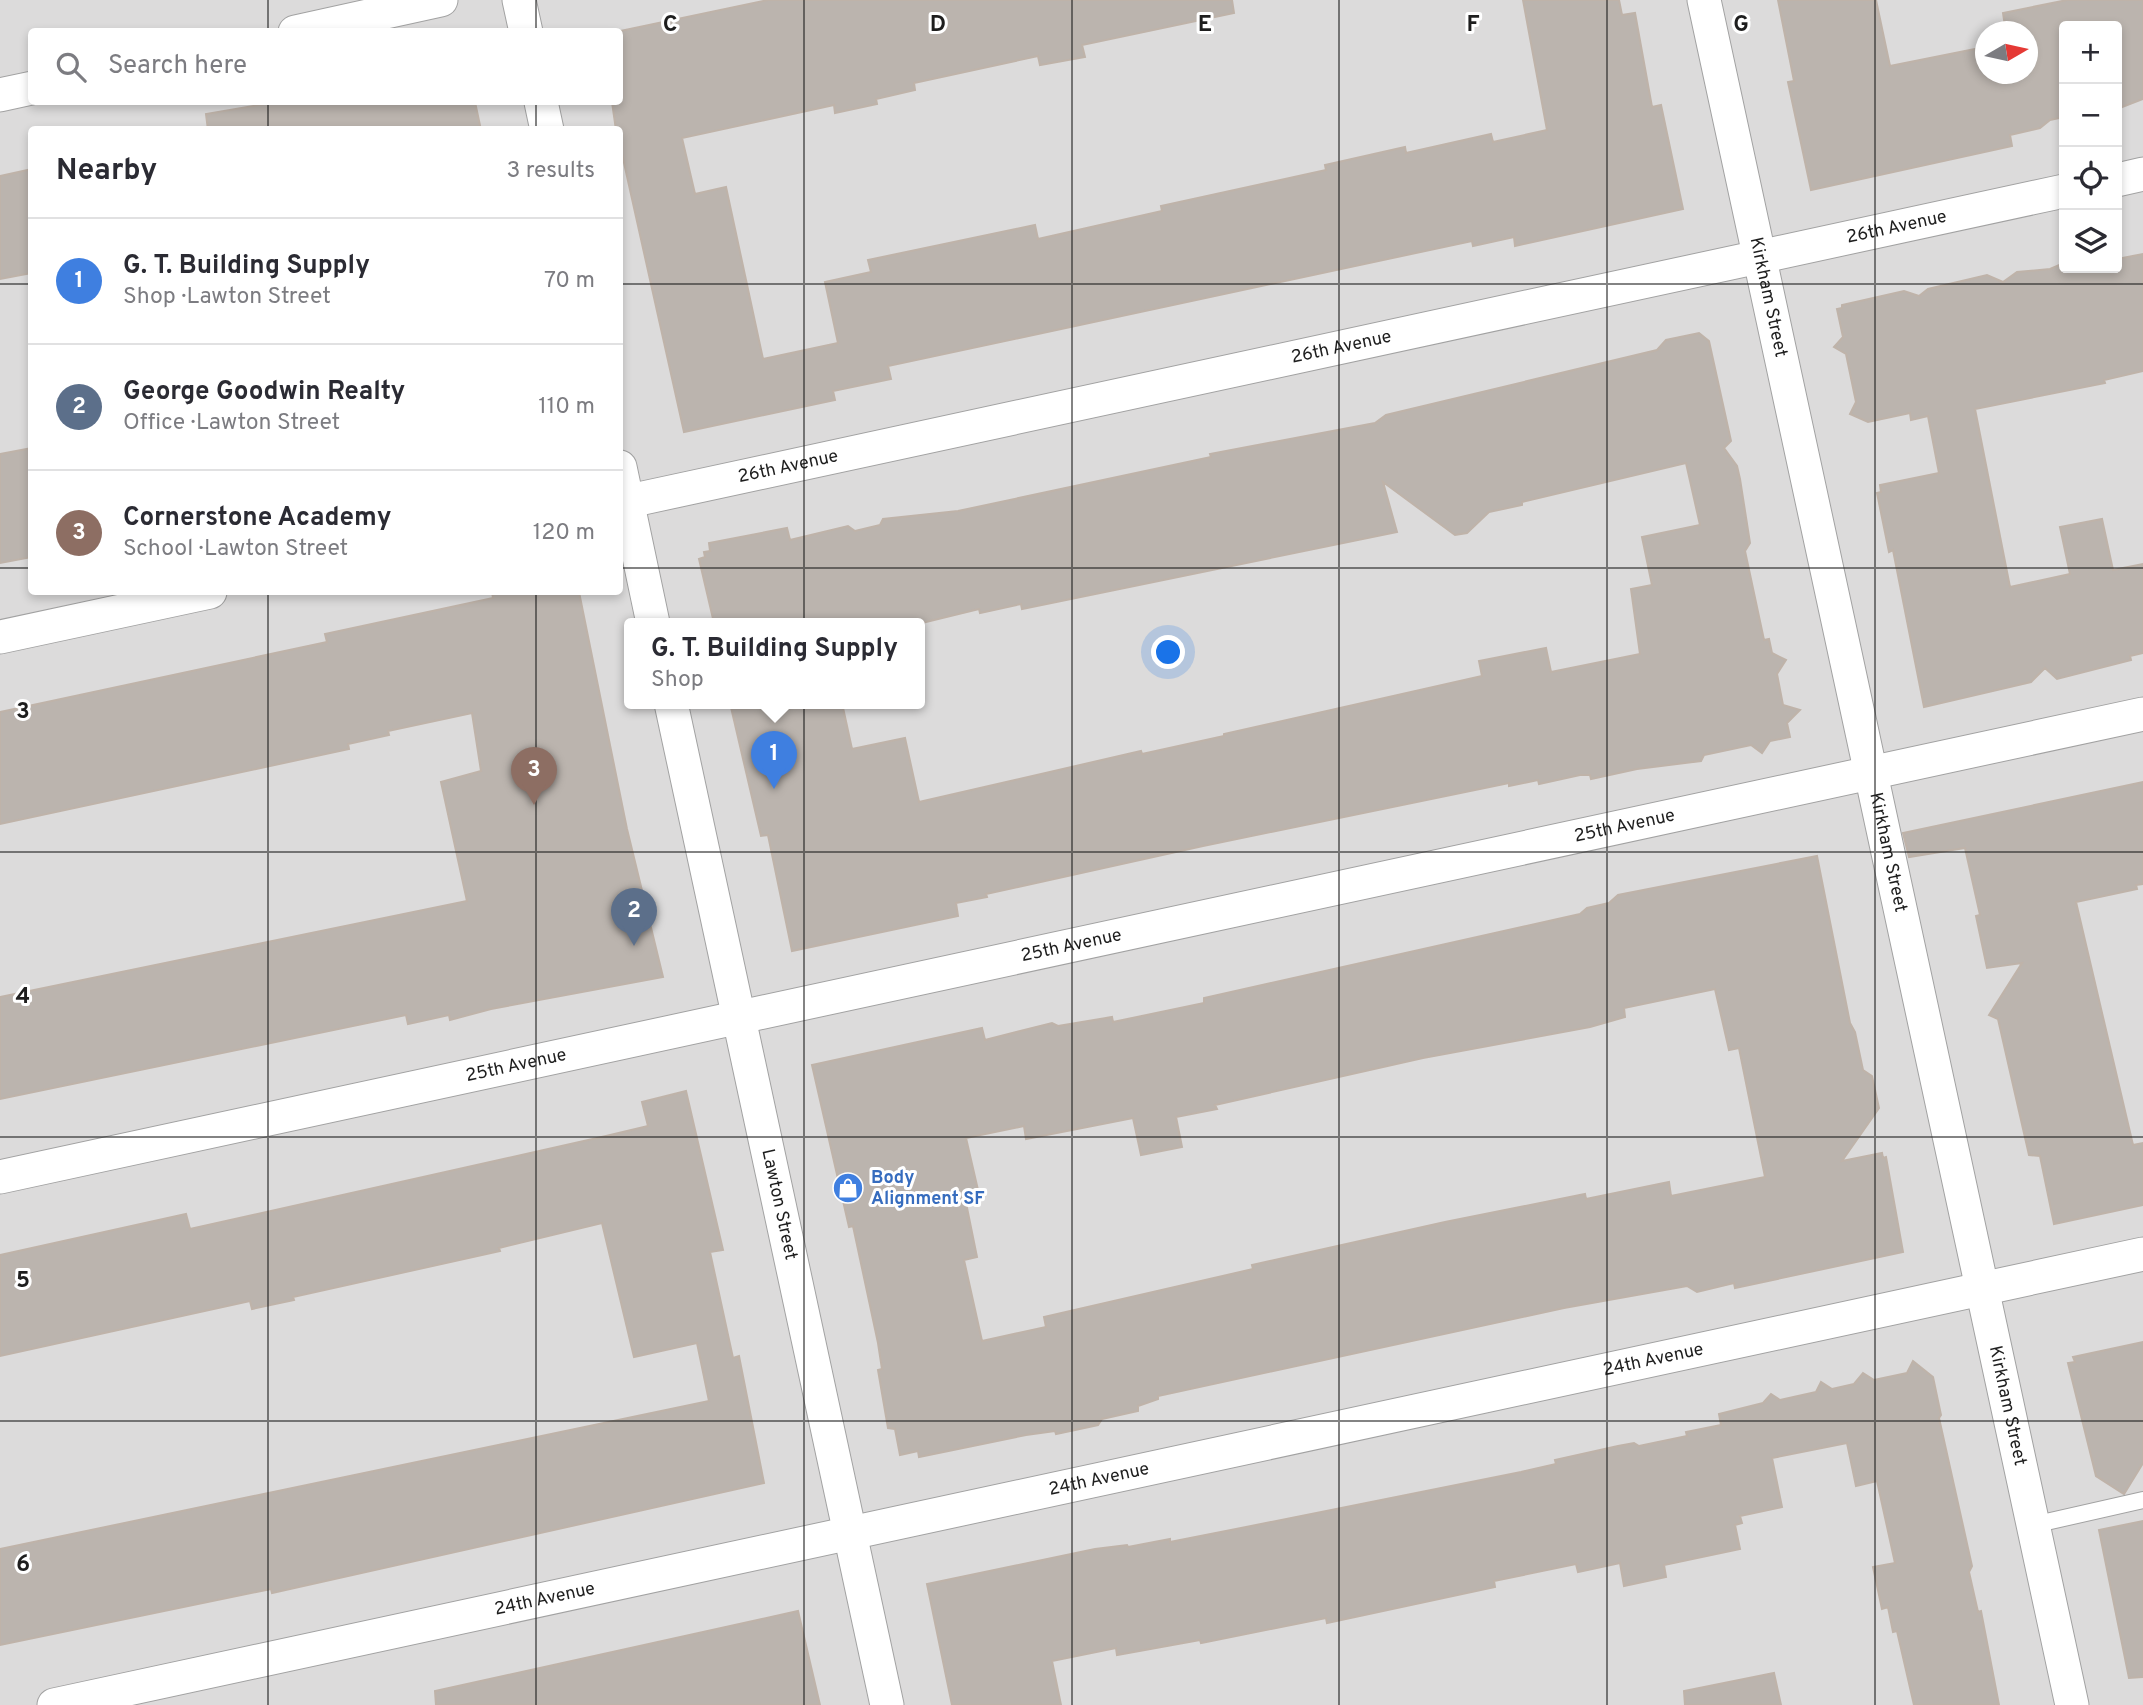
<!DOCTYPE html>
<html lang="en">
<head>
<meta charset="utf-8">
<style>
  :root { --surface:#fff; --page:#f2f2f3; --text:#2b2b33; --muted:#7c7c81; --line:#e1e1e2; --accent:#bc1610 }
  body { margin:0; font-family:Overpass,sans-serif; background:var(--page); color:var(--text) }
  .controls { position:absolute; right:21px; top:21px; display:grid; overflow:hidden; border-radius:7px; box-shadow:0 4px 10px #0003 }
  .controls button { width:63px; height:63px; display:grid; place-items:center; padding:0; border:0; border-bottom:2px solid var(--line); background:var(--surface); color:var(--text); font:35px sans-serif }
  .compass { position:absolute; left:1975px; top:21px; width:63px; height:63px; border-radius:50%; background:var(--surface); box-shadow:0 4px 10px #0003; rotate:81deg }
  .you { position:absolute; left:1169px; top:653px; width:24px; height:24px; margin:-18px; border:5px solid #fff; border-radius:50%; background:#1a73e8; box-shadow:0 0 0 10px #1a73e833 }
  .badge { display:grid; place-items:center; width:46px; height:46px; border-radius:50%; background:var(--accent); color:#fff; font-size:23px; font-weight:700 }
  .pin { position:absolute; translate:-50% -58px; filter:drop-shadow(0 2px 4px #0008) }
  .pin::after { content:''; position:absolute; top:37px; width:24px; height:21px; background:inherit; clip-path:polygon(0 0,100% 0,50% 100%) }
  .popup { position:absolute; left:624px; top:618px; width:301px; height:91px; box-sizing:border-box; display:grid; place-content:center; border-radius:7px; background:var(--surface); filter:drop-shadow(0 2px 5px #0005); font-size:23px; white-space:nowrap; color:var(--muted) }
  .popup b { font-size:26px; color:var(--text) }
  .popup::after { content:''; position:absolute; left:50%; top:100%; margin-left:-14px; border:14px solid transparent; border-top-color:var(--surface) }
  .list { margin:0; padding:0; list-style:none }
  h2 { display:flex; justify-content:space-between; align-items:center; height:91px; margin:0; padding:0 28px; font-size:30px }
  h2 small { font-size:23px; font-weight:400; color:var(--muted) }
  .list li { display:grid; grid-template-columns:46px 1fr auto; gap:21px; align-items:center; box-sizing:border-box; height:126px; padding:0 28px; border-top:2px solid var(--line) }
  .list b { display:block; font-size:26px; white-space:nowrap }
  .list p { margin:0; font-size:23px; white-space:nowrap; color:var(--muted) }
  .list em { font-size:23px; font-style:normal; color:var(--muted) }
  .icon { flex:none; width:38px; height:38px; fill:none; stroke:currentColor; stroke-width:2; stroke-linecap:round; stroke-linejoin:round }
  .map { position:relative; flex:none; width:2143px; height:1705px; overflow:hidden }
  .search { position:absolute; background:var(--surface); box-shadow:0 4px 10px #0003; left:28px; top:28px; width:595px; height:77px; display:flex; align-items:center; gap:18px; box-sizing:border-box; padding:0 24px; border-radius:7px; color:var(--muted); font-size:26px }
  .panel { position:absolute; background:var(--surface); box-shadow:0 4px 10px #0003; left:28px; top:126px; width:595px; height:469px; border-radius:7px }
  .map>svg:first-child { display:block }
  .residential { fill:#dcdbdb; fill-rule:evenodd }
  .building { fill:#bbb4ae; stroke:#bfb3a9; stroke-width:2; fill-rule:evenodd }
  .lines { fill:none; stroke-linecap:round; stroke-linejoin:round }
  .service-casing { stroke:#a2a2a2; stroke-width:18 }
  .minor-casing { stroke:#a2a2a2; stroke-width:35 }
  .service { stroke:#fff; stroke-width:16 }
  .minor { stroke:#fff; stroke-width:33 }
  .grid { fill:none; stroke:#1e1e1e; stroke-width:2; stroke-opacity:0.55 }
  .labels { text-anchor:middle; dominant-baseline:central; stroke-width:6; stroke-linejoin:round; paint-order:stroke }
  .street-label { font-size:18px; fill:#1e1e1e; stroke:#fff }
  .shop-label { font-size:18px; font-weight:bold; fill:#366cbe; stroke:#fff; text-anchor:start }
  .grid-label { font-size:23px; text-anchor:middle; font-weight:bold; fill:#1e1e1e; stroke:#fff; stroke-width:6; stroke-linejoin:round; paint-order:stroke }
</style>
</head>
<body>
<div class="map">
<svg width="2143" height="1705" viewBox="0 0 2143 1705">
  <rect width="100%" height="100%" fill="#eeece5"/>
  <path class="residential" d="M 0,0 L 2143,0 L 2143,1705 L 0,1705 ZM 2064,26 L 2117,26 L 2117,268 L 2064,268 ZM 32,32 L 620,32 L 620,102 L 32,102 ZM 1986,32 L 2028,32 L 2028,74 L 1986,74 ZM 32,130 L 620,130 L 620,592 L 32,592 ZM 629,623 L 919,623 L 919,703 L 629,703 Z"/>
  <path class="building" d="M 768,0 L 1232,0 L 1234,13 L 1082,45 L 1085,57 L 1040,65 L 1038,56 L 914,83 L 915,90 L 876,99 L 877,104 L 835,113 L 834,105 L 682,138 L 695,194 L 726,187 L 763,359 L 838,343 L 825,282 L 871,272 L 868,260 L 1035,225 L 1038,239 L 1162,211 L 1161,206 L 1326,170 L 1325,165 L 1405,147 L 1406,153 L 1491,134 L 1493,142 L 1547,130 L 1523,0 L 1619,0 L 1622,15 L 1635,13 L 1652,107 L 1661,105 L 1683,209 L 1515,246 L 1514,237 L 1473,246 L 1472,241 L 888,366 L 891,379 L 833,391 L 835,400 L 684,432 L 620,145 L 620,130 L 616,130 L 612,102 L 620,102 L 620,31 Z
    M 1778,0 L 1876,0 L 1890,66 L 1985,47 L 1985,74 L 2027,74 L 2027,32 L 1995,32 L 1995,28 L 2005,26 L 2003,13 L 2067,0 L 2143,0 L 2143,99 L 2117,109 L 2117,26 L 2064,26 L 2064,117 L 2050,120 L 2040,128 L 2010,135 L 2012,146 L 1811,190 L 1788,82 L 1794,81 Z
    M 276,102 L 475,102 L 481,130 L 208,130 L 206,114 Z
    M 32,169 L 32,273 L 0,279 L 0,176 Z
    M 2143,254 L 2143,371 L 2104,380 L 2105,383 L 1975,409 L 2010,587 L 2070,574 L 2060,527 L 2102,519 L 2113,570 L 2143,564 L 2143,653 L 2130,656 L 2131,660 L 2057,679 L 2045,668 L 2031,682 L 1924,707 L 1893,550 L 1889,552 L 1877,493 L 1881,492 L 1880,485 L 1939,473 L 1928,416 L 1911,420 L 1910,413 L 1868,422 L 1850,414 L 1856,402 L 1846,354 L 1834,347 L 1843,337 L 1837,309 L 1842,308 L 1842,305 L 1904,291 L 1919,296 L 1928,289 L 1987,275 L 2003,282 L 2017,272 L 2050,269 L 2064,263 L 2064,268 L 2117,268 L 2117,259 Z
    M 1699,333 L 1709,341 L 1731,441 L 1724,448 L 1737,466 L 1740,479 L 1750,543 L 1745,551 L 1764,640 L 1769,639 L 1772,653 L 1786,660 L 1777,674 L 1783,705 L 1800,710 L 1787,723 L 1790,737 L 1770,741 L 1762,753 L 1751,745 L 1704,755 L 1701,761 L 1637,769 L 1591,779 L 1590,775 L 1580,775 L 1539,784 L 1538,780 L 1509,786 L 1509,783 L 1203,846 L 986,894 L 987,897 L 956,903 L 958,916 L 792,951 L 768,835 L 761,836 L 730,703 L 842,703 L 852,749 L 905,738 L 919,802 L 1141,751 L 1142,754 L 1224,736 L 1224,734 L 1482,676 L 1479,661 L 1546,648 L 1551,672 L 1640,654 L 1631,589 L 1652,585 L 1642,537 L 1700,525 L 1686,463 L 1522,502 L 1522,505 L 1489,512 L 1467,533 L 1455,535 L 1383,482 L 1397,532 L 1022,609 L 1021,604 L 980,613 L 979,609 L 922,623 L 714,623 L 699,559 L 705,557 L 704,552 L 710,551 L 709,543 L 787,528 L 790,540 L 848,526 L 855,531 L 880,525 L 883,519 L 958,511 L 1211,457 L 1210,454 L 1375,423 L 1386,415 L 1657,350 L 1666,340 Z
    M 32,448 L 32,557 L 0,563 L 0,454 Z
    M 492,592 L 579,592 L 627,829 L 663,977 L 491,1009 L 450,1020 L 449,1015 L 408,1024 L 406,1015 L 0,1099 L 0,997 L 467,901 L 441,782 L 481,771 L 472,713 L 388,731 L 389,735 L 348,744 L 349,749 L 0,824 L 0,712 L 327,642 L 325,634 L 493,598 Z
    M 2143,782 L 2143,884 L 2136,885 L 2137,889 L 2076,902 L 2133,1145 L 2143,1143 L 2143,1205 L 2054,1224 L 2040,1156 L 2029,1155 L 1998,1019 L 1989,1015 L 2022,963 L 1987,968 L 1976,916 L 1980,915 L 1965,848 L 1909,857 L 1903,833 Z
    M 1817,856 L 1850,1023 L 1855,1032 L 1863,1070 L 1872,1076 L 1879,1108 L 1842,1161 L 1882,1153 L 1883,1158 L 1886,1157 L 1903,1252 L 1735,1288 L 1734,1283 L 1697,1292 L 1687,1286 L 1564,1308 L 1158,1396 L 1158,1399 L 1138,1406 L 1138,1411 L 1102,1419 L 1098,1425 L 1056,1434 L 1055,1431 L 1026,1435 L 919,1457 L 918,1451 L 900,1455 L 895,1429 L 888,1428 L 878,1370 L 882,1369 L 878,1343 L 853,1226 L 849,1227 L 812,1065 L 982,1028 L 985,1040 L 1052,1023 L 1058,1026 L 1112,1017 L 1113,1022 L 1204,1003 L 1204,998 L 1580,914 L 1587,908 L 1609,903 L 1618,895 ZM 1715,989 L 1729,1050 L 1739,1048 L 1765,1177 L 1671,1196 L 1669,1182 L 1586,1199 L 1585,1194 L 1445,1222 L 1252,1265 L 1253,1269 L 1044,1317 L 1046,1327 L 982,1341 L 964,1260 L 977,1257 L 964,1193 L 978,1190 L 966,1138 L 1024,1126 L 1026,1139 L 1133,1118 L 1141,1155 L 1182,1147 L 1176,1117 L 1217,1109 L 1215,1105 L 1423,1058 L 1590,1027 L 1625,1017 L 1624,1008 Z
    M 686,1091 L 723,1250 L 710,1252 L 733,1358 L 739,1356 L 764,1483 L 272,1593 L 271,1589 L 0,1645 L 0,1549 L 709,1401 L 697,1343 L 634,1357 L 602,1223 L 499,1248 L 500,1251 L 293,1297 L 294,1300 L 252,1309 L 250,1301 L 0,1356 L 0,1255 L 186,1214 L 190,1229 L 606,1136 L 648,1126 L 642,1102 Z
    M 2143,1342 L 2143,1463 L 2124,1494 L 2096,1476 L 2068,1363 L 2075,1362 L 2073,1357 Z
    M 1913,1361 L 1933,1377 L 1941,1415 L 1939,1418 L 1972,1566 L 1969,1572 L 1978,1612 L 1981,1611 L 1999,1705 L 1914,1705 L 1897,1631 L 1893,1632 L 1888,1607 L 1882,1609 L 1873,1567 L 1895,1563 L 1877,1481 L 1856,1486 L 1847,1443 L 1772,1458 L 1782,1507 L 1740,1516 L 1742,1523 L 1735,1525 L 1740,1549 L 1664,1565 L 1666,1577 L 1624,1586 L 1620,1563 L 1578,1572 L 1576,1564 L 1494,1581 L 1495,1587 L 1327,1623 L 1326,1618 L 1201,1643 L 1200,1640 L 1117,1655 L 1116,1648 L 1052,1661 L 1061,1705 L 952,1705 L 927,1584 L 1095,1549 L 1127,1545 L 1128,1547 L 1170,1539 L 1170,1542 L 1236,1529 L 1521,1472 L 1556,1464 L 1555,1460 L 1618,1446 L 1634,1443 L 1639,1446 L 1687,1436 L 1686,1432 L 1721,1425 L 1719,1414 L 1763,1403 L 1771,1394 L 1780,1400 L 1816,1392 L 1821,1382 L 1832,1389 L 1854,1384 L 1863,1373 L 1874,1380 L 1907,1373 Z
    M 2143,1521 L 2143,1677 L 2129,1678 L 2099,1530 Z
    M 798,1611 L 820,1705 L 436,1705 L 435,1691 Z
    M 1774,1673 L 1781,1705 L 1685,1705 L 1684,1691 Z"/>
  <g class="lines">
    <g class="service-casing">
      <path id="service" d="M 2033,1525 L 2143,1500"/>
    </g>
    <g class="minor-casing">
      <g id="minor">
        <path d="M 519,0 L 526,32"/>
        <path id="s1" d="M 1704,0 L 2072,1705"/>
        <path d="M 295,32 L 441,0"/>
        <path d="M 0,95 L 32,88"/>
        <path d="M 541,102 L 547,130"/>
        <path d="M 2117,180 L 2143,174"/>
        <path d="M 620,467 L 653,623"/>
        <path id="s2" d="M 620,503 L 2064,191"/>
        <path d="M 0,637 L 210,592"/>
        <path id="s3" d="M 671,703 L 887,1705"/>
        <path id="s4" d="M 0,1177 L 2143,714"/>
        <path id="s5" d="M 54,1705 L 2143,1254"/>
      </g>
    </g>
    <use href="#service" class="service"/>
    <use href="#minor" class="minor"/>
  </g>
  <path class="grid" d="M 268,0 L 268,32M 536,0 L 536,32M 804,0 L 804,1705M 1072,0 L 1072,1705M 1339,0 L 1339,1705M 1607,0 L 1607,1705M 1875,0 L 1875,1705M 268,102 L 268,130M 536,102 L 536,130M 0,284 L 32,284M 620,284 L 2143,284M 0,568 L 32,568M 620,568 L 2143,568M 268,592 L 268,1705M 536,592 L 536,1705M 0,852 L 2143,852M 0,1137 L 2143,1137M 0,1421 L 2143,1421"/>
  <defs>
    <g id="shop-disc" transform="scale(1.575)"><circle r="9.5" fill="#3f7fe0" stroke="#fff"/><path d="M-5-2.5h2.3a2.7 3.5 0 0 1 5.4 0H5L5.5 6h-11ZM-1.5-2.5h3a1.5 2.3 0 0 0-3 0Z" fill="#fff"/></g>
  </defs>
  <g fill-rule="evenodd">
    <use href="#shop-disc" x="848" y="1188"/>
  </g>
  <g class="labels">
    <g class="street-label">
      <text stroke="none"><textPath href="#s2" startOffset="1306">26th Avenue</textPath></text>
      <text stroke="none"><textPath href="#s1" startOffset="304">Kirkham Street</textPath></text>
      <text stroke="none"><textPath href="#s2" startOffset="738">26th Avenue</textPath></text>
      <text stroke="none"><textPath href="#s2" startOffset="172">26th Avenue</textPath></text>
      <text stroke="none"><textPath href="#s4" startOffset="1662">25th Avenue</textPath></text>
      <text stroke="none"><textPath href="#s1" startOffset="872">Kirkham Street</textPath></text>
      <text stroke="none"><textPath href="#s4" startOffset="1096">25th Avenue</textPath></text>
      <text stroke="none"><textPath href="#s4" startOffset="528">25th Avenue</textPath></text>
      <text stroke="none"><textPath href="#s3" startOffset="513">Lawton Street</textPath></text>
      <text stroke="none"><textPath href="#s5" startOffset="1636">24th Avenue</textPath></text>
      <text stroke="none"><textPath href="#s1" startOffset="1438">Kirkham Street</textPath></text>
      <text stroke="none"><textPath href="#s5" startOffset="1069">24th Avenue</textPath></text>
      <text stroke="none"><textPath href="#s5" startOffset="502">24th Avenue</textPath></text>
    </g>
    <g class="shop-label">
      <text x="871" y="1178">Body<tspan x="871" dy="21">Alignment SF</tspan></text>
    </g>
  </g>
  <g class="grid-label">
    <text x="670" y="31">C</text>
    <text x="938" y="31">D</text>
    <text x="1205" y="31">E</text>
    <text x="1473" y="31">F</text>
    <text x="1741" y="31">G</text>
    <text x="23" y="718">3</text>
    <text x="23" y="1003">4</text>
    <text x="23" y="1287">5</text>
    <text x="23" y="1571">6</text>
  </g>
</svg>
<div class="controls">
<button>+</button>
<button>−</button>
<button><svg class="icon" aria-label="locate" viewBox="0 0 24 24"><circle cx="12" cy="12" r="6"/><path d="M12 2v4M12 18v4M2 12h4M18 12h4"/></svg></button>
<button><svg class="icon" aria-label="layers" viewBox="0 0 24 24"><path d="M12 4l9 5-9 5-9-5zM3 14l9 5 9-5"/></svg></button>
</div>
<svg class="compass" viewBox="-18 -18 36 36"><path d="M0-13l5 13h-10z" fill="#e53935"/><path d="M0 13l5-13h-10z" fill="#7c7c81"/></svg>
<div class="you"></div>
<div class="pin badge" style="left:774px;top:789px;background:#3f7fe0">1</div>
<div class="popup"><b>G. T. Building Supply</b>Shop</div>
<div class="pin badge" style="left:634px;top:946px;background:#5c6f8a">2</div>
<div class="pin badge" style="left:534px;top:805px;background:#8d6e63">3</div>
<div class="search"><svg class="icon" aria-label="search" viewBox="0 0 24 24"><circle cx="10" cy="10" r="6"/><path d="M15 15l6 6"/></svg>Search here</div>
<section class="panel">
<h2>Nearby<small>3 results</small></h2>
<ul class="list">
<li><span class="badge" style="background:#3f7fe0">1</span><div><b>G. T. Building Supply</b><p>Shop · Lawton Street</p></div><em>70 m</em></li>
<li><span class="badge" style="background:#5c6f8a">2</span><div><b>George Goodwin Realty</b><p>Office · Lawton Street</p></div><em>110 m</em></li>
<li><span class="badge" style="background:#8d6e63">3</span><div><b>Cornerstone Academy</b><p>School · Lawton Street</p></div><em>120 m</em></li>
</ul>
</section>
</div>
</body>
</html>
